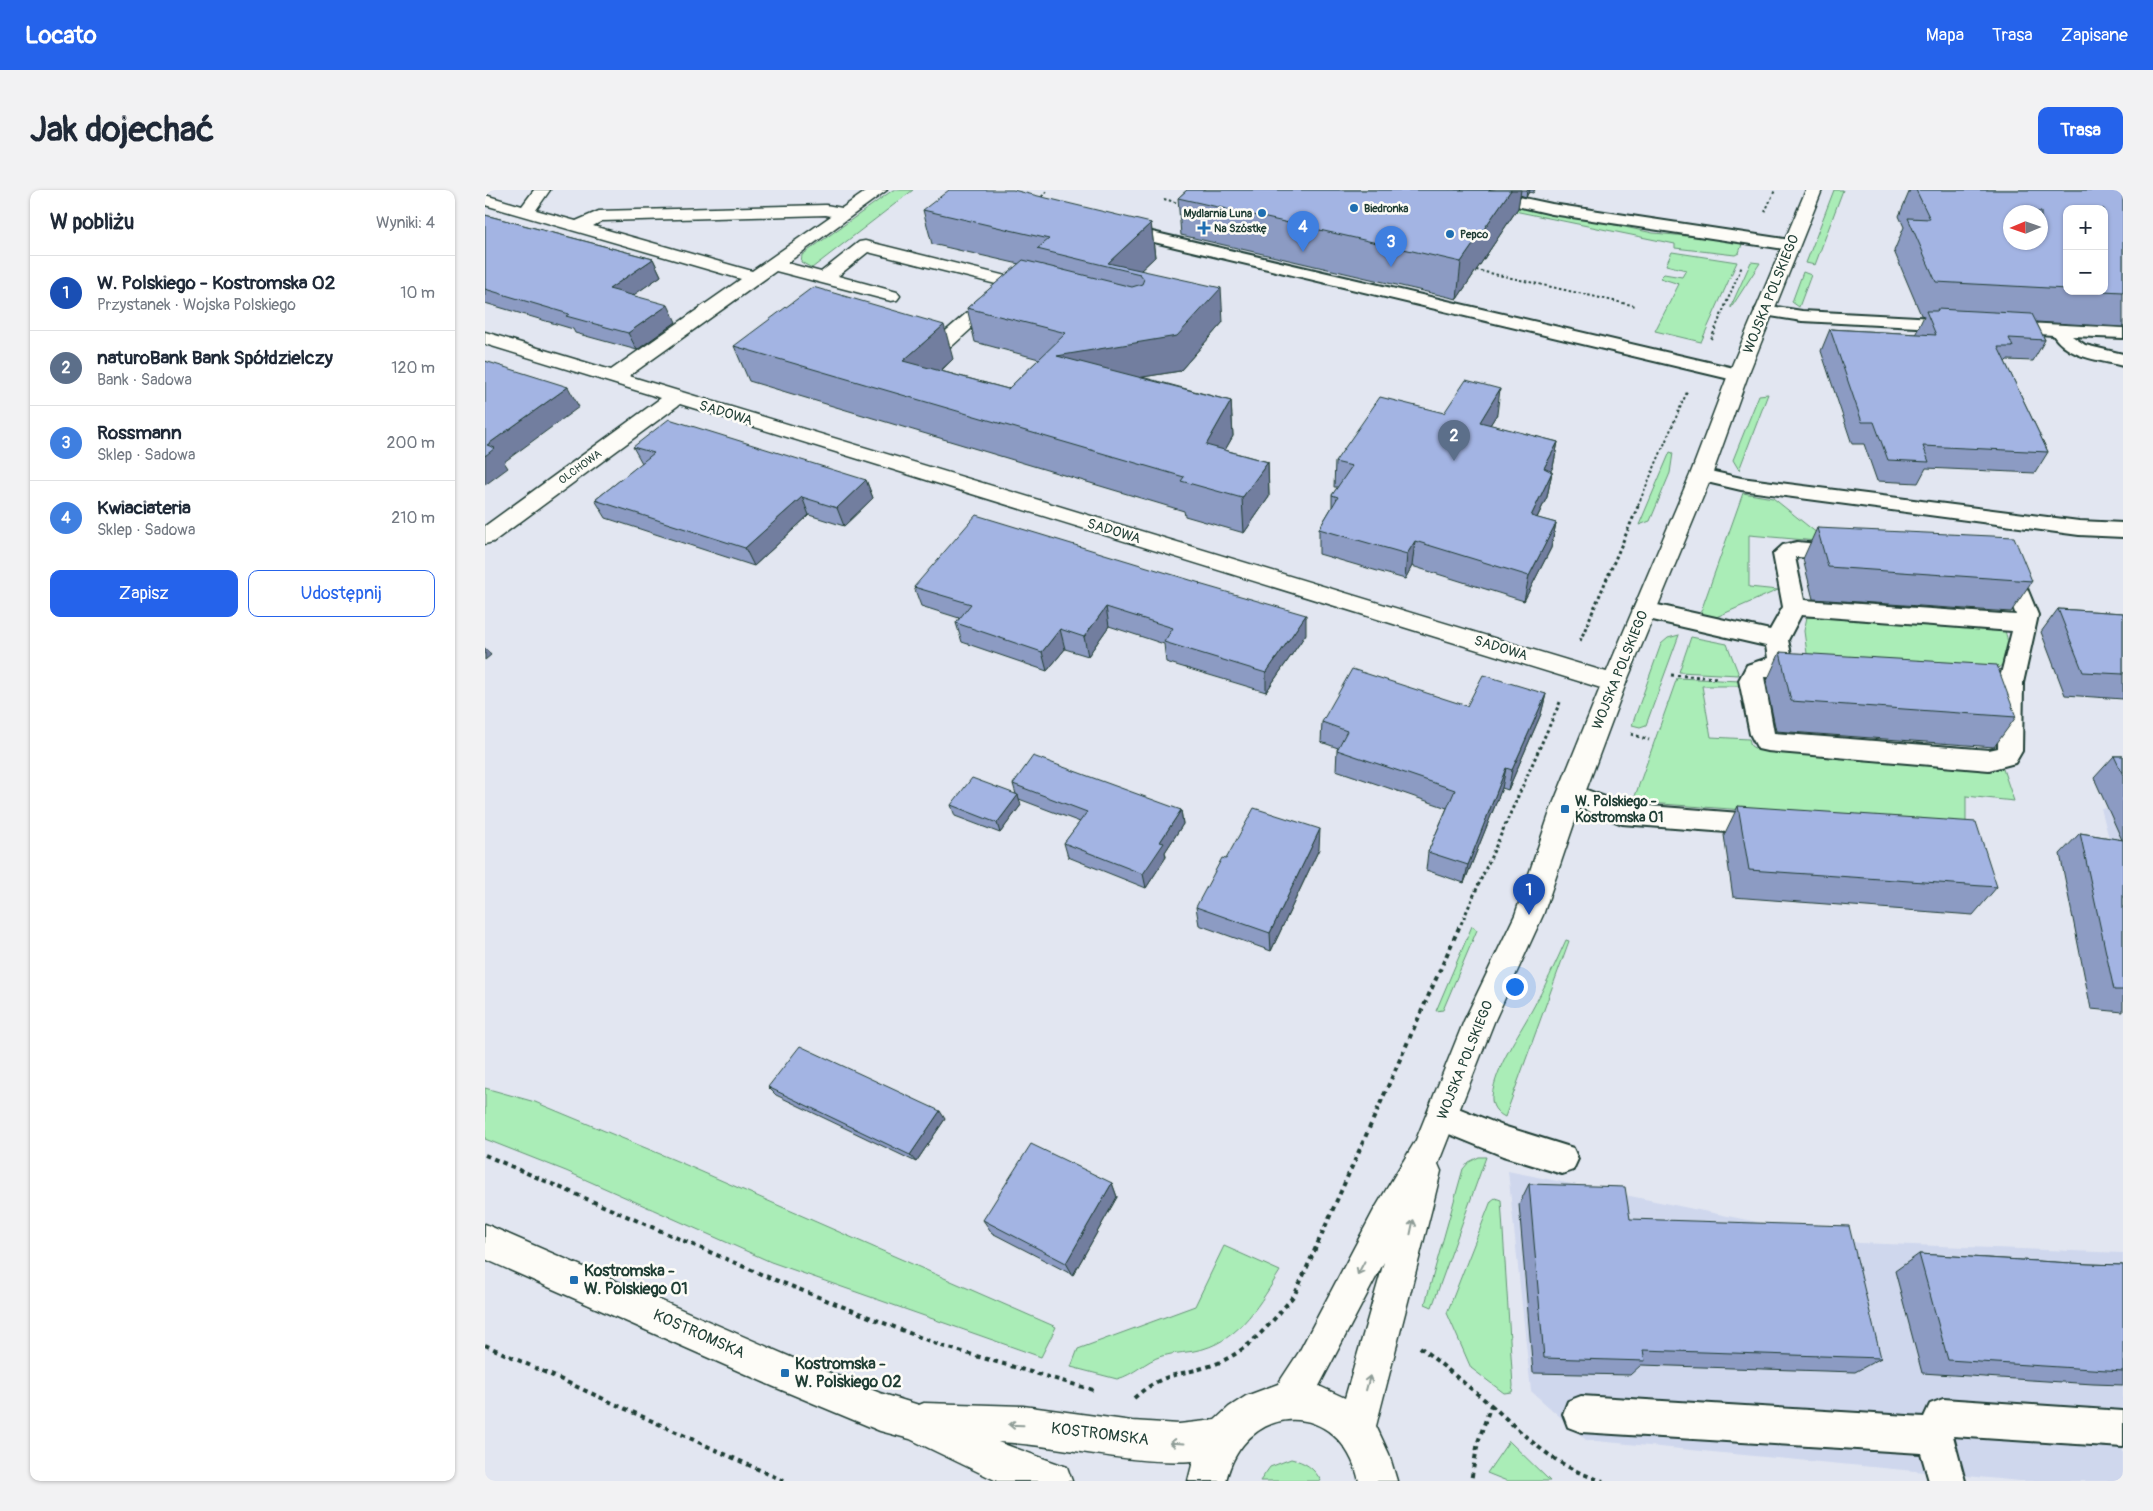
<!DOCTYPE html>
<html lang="pl">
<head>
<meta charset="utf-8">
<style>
  :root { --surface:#fff; --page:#f2f2f3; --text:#1f2937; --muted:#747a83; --line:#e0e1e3; --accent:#2563eb }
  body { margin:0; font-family:Pangolin,sans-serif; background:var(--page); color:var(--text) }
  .controls { position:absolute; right:15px; top:15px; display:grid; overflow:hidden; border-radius:10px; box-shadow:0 1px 4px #0004 }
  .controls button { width:45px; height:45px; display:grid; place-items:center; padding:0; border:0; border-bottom:1px solid var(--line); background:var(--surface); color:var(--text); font:25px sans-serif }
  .compass { position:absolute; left:1518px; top:15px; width:45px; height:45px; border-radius:50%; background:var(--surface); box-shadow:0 1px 4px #0004; rotate:268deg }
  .you { position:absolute; left:1029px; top:796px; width:18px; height:18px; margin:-12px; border:4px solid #fff; border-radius:50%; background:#1a73e8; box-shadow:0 0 0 8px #1a73e833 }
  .badge { display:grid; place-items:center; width:32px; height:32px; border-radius:50%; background:var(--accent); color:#fff; font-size:16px; font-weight:700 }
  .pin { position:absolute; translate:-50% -41px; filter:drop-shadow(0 1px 2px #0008) }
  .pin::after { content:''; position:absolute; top:26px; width:18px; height:15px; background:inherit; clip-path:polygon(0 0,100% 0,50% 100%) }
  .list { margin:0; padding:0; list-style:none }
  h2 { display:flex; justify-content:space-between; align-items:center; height:65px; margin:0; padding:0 20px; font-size:21px }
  h2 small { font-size:16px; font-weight:400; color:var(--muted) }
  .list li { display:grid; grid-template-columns:32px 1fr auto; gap:15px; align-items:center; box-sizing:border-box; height:75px; padding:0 20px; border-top:1px solid var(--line) }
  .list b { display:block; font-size:19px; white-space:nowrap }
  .list p { margin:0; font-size:16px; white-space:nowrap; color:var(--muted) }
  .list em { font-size:16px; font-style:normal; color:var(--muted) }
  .actions { display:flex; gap:10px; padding:15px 20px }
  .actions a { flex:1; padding:11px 0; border:1px solid var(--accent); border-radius:10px; text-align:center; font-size:18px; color:var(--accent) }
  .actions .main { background:var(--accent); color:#fff }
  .map { position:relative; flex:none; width:1638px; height:1291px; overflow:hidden; border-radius:10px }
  header { display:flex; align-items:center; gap:30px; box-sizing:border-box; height:70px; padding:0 25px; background:var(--accent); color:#fff }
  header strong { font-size:24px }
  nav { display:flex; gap:28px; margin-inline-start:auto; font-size:18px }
  .intro { display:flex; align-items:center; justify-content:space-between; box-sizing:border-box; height:120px; padding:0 30px }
  h1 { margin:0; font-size:35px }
  .button { padding:12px 22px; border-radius:10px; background:var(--accent); color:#fff; font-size:18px; font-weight:700 }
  main { display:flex; gap:30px; padding:0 30px }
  aside { flex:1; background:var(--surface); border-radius:10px; box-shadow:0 1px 4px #0004 }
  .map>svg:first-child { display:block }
  .built { fill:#cfd7ed }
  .green { fill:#aaedb7; stroke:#649576 }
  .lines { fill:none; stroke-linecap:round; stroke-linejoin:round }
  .lane-casing { stroke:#1f3d34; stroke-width:4 }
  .street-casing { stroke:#1f3d34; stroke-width:3 }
  .secondary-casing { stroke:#1f3d34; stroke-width:3 }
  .path-far2 { stroke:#1f3d34; stroke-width:2; stroke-dasharray:2.5 2.5; stroke-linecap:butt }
  .path-far1 { stroke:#1f3d34; stroke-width:3; stroke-dasharray:3 3; stroke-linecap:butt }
  .path { stroke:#1f3d34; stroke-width:4; stroke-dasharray:4.5 4.5; stroke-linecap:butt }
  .lane { fill:#fdfcf7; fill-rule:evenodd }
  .street { fill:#fdfcf7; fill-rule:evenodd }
  .secondary { fill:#fdfcf7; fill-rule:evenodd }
  .wall { fill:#8c9bc3; stroke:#1f3d34; fill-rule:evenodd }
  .shaded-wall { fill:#727e9f; stroke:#1f3d34 }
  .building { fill:#a3b4e3; stroke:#1f3d34; fill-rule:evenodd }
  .oneway { stroke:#8e9c96 }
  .poi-dot { fill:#1f6fb2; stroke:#fdfcf7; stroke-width:2 }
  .labels { text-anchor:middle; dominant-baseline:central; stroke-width:5; stroke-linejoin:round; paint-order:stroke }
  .far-poi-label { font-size:11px; font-weight:bold; fill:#1f3d34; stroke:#fdfcf7; text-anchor:start }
  .far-street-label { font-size:11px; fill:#1f3d34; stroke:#fdfcf7 }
  .street-label { font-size:14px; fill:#1f3d34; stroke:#fdfcf7 }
  .poi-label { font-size:14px; font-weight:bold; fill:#1f3d34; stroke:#fdfcf7; text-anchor:start }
  .near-poi-label { font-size:16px; font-weight:bold; fill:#1f3d34; stroke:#fdfcf7; text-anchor:start }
  .near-street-label { font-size:16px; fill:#1f3d34; stroke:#fdfcf7 }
</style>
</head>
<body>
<header>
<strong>Locato</strong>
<nav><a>Mapa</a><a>Trasa</a><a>Zapisane</a></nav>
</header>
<div class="intro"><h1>Jak dojechać</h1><a class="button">Trasa</a></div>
<main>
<aside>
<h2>W pobliżu<small>Wyniki: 4</small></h2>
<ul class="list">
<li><span class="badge" style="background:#1a4fb4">1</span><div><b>W. Polskiego - Kostromska 02</b><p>Przystanek · Wojska Polskiego</p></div><em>10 m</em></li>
<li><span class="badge" style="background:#5c6f8a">2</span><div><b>naturoBank Bank Spółdzielczy</b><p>Bank · Sadowa</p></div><em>120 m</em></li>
<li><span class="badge" style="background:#3f7fe0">3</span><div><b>Rossmann</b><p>Sklep · Sadowa</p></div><em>200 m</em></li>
<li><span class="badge" style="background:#3f7fe0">4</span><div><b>Kwiaciateria</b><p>Sklep · Sadowa</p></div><em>210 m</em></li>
</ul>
<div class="actions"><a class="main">Zapisz</a><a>Udostępnij</a></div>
</aside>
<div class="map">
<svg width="1638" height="1291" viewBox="0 0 1638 1291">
  <rect width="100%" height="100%" fill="#e2e6f1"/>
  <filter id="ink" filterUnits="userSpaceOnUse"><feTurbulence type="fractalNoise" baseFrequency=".02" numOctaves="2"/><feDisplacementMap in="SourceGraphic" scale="10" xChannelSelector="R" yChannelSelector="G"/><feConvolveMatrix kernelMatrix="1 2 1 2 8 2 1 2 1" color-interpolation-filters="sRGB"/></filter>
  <g filter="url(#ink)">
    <path class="built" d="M 1616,618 L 1638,620 L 1638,702 Z
      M 1023,981 L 1374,1053 L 1638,1063 L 1638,1291 L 1535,1291 L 1101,1250 L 1046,1201 Z"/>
    <path class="green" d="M 408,0 L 428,0 L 327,78 L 316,72 L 317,65 Z
      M 964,0 L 1168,43 L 1258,51 L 1254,63 L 1250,65 L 1190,58 L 1190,54 L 1005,16 Z
      M 1349,0 L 1358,0 L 1330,75 L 1321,73 Z
      M 1187,62 L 1252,72 L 1216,152 L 1170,141 L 1194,94 L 1175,88 L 1179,84 L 1197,87 L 1201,80 L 1181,75 Z
      M 1266,72 L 1275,73 L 1246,118 L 1246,116 Z
      M 1318,82 L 1326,85 L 1314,117 L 1307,112 Z
      M 1283,204 L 1254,280 L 1248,270 L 1274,205 Z
      M 1185,262 L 1188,263 L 1185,283 L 1165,331 L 1154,335 Z
      M 1258,303 L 1288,308 L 1343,352 L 1264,345 L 1264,397 L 1293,400 L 1229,428 L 1215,424 Z
      M 1322,427 L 1519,438 C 1525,455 1527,472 1509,480 L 1323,471 L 1319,441 Z
      M 1194,445 L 1161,535 L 1155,537 L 1147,535 L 1176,454 L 1183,448 Z
      M 1206,447 L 1242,454 L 1254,485 L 1194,482 Z
      M 1192,488 L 1255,491 L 1256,496 L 1217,496 L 1226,547 L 1264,549 L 1266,556 L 1273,560 L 1518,579 L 1529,611 L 1481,606 L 1481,636 L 1163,613 L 1149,609 Z
      M 987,736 L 992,740 L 958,820 L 951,821 Z
      M 1081,750 L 1084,751 L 1020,927 C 1012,923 1006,916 1007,906 C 1011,876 1033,846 1047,820 C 1060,797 1070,774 1081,750 Z
      M 0,898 L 50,912 L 192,971 L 571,1137 L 556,1167 L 286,1072 L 81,981 L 0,949 Z
      M 994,967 L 1001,967 L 947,1117 L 940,1114 L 978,979 L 984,972 Z
      M 1010,1008 L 1016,1010 L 1028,1196 L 1027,1202 L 1019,1203 L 986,1178 L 962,1123 L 1006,1011 Z
      M 739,1056 L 795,1081 C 776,1112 756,1148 718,1159 C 705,1163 690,1162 677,1166 C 660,1171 649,1185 632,1189 L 586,1177 L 593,1159 L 710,1116 Z
      M 1024,1251 L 1065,1291 L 1022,1291 L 1002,1283 Z
      M 806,1269 C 820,1272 829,1278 836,1291 L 775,1291 L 785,1277 Z"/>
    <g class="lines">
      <g class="lane-casing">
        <path id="lane" d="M 972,0 L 1002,0 L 1067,14 L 1306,50 L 1312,51 L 1314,55 L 1312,59 L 1306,60 L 1067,24 L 974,3 Z
          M 633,34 L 1253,179 L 1260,181 L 1262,185 L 1260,189 L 1253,191 L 627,42 L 625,39 L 627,36 Z
          M 1279,115 L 1317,121 L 1470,129 L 1476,130 L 1479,134 L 1476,138 L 1470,139 L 1317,131 L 1273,124 L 1270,120 L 1273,116 Z
          M 1519,132 L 1638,138 L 1638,148 L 1587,146 L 1600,155 L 1638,164 L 1638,176 C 1611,169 1584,168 1568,145 L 1513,141 L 1510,137 L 1513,133 Z
          M 1216,279 L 1256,288 L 1594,331 L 1638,333 L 1638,347 L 1594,345 L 1256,300 L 1209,289 L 1206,285 L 1209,281 Z
          M 1312,352 L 1366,357 L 1369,362 L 1366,367 L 1358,369 L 1310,367 L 1319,410 L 1531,425 L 1511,374 L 1514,369 L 1522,367 L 1530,369 L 1553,425 L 1538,493 L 1537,561 L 1530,573 L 1504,580 L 1282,561 L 1273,559 L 1265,544 L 1254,490 L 1262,475 L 1283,468 L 1281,456 L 1159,428 L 1151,426 L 1148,420 L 1151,414 L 1159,412 L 1285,440 L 1298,417 L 1288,364 L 1298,355 ZM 1316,425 L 1527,441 L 1516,484 L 1481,481 L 1473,484 L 1469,490 L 1473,496 L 1514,501 L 1513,558 L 1504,560 L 1289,543 L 1279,487 L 1320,488 L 1328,485 L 1332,479 L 1328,473 L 1307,469 L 1303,450 Z
          M 1086,594 L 1139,614 L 1281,625 L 1290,628 L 1294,635 L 1290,642 L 1281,645 L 1137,634 L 1077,611 L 1073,604 L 1077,597 Z
          M 958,912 L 1018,936 L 1088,958 L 1093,969 L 1088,980 L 1077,984 L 1018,966 L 947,937 L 943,927 L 947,917 Z
          M 1096,1206 L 1439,1227 L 1445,1214 L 1458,1209 L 1638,1221 L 1638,1257 L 1468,1246 L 1480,1291 L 1444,1291 L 1436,1263 L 1096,1242 L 1083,1237 L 1078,1224 L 1083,1211 Z"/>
      </g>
      <g class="street-casing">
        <path id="street" d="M 49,0 L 65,0 L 51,20 L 91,31 L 114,21 L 341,15 L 357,18 L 383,0 L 402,0 L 302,73 L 336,82 L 374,52 L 380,51 L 557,95 L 560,99 L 557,103 L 551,104 L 383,62 L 353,86 L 412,102 L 415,106 L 412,110 L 406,111 L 291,81 L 144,186 L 1138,487 L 1141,493 L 1138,499 L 1129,502 L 195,214 L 8,352 L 0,354 L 0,336 L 176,208 L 0,154 L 0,142 L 126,180 L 256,89 L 0,15 L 0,5 L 37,16 ZM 341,25 L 346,26 L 267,81 L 108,36 L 117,31 Z
          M 512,101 L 518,102 L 521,106 L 518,110 L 466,157 L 459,159 L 422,149 L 420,145 L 422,141 L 429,139 L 455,146 L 506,102 Z"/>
      </g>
      <g class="secondary-casing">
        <path id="secondary" d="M 1321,0 L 1337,0 L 1263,185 L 1227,285 L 1141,493 L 1094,619 L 1058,725 L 1009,832 L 953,974 L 956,981 L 948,1014 L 891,1236 L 904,1264 L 912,1291 L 874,1291 C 855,1208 760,1211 741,1291 L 703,1291 L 708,1271 C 643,1275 578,1255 513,1252 L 582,1277 L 587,1291 L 512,1291 L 425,1249 L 395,1241 L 287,1196 L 0,1069 L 0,1034 L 310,1169 L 395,1203 L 434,1215 L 439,1213 L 538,1216 L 647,1231 L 694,1234 L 730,1230 L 744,1217 L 761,1206 L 793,1194 L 814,1162 L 889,1020 L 931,950 L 979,831 L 1030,725 L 1066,619 L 1117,493 L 1205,285 L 1243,185 ZM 899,1072 L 860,1208 L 834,1196 Z"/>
      </g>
      <path class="path-far2" d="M 679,9 L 697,14
        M 553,10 L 564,0
        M 1280,22 L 1290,0
        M 991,80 L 1151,116
        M 1226,149 L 1257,76
        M 1153,315 L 1202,202"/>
      <path class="path-far1" d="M 1095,451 L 1154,314
        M 1186,485 L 1233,488
        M 1146,544 L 1164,550
        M 976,734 L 1076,510"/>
      <path class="path" d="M 0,965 L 278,1085 L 457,1156 L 608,1200
        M 0,1155 L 299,1291
        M 935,1157 L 1006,1215 L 993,1252 L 986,1291
        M 649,1208 C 682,1179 697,1187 733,1173 C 766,1159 788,1131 810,1104 L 976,733
        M 1006,1215 C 1043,1248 1069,1277 1118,1291"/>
      <use href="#lane" class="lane"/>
      <use href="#street" class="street"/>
      <use href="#secondary" class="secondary"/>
    </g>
    <path class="wall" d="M 702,0 L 1050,0 L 1048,3 L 1044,2 L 1041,7 L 1035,5 L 1033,18 L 972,109 L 696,45 L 693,8 Z
      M 1425,0 L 1638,0 L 1638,137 L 1551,132 L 1560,150 L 1548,171 L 1522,170 L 1520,172 L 1563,262 L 1550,283 L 1441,278 L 1433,293 L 1392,291 L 1379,254 L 1367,254 L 1336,161 L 1345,139 L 1432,144 L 1431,143 L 1439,126 L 1436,125 L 1409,61 L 1419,37 L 1414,26 ZM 1582,19 L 1619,101 L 1582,101 Z
      M 438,20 L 666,33 L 670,67 L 656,80 L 738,132 L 695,181 L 657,187 L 746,211 L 748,246 L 740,260 L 783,272 L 784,307 L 759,343 L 700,326 L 699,321 L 264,191 L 249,156 L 468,169 L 456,181 L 523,199 L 554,169 L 490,152 L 482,118 L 534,74 L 447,54 Z
      M 0,25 L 168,69 L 176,86 L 148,105 L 191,132 L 152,160 L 90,143 L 88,139 L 0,113 Z
      M 959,223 L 1012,224 L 1005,235 L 1073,252 L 1068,277 L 1065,281 L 1067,282 L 1062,307 L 1052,328 L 1071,333 L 1066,358 L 1039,411 L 927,376 L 920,389 L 834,364 L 834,339 L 847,317 L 847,305 L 853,297 L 849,297 L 850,272 Z
      M 148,257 L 381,290 L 388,308 L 359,336 L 324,325 L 269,376 L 121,328 L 110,310 L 157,273 Z
      M 1332,338 L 1547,391 L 1526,422 L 1328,409 L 1318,369 Z
      M 715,393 L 715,395 L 821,444 L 781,502 L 681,472 L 679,454 L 624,436 L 603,466 L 580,459 L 562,481 L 477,452 L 471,433 L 474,428 L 436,416 L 429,397 Z
      M 1573,419 L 1638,423 L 1638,509 L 1580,505 L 1556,442 Z
      M 1295,462 L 1531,527 L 1509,557 L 1291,541 L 1281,493 Z
      M 1061,504 L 1056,524 L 1023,600 L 1017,598 L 979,693 L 941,680 L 943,662 L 962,618 L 851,580 L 852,560 L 853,558 L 836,552 L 837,532 L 982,516 Z
      M 1629,566 L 1638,566 L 1638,822 L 1606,819 L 1575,664 L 1595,643 L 1637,650 L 1609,588 Z
      M 528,594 L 696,620 L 698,634 L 680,662 L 681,667 L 661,698 L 583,667 L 579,653 L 595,632 L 534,609 L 536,615 L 515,643 L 470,626 L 466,615 L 531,604 Z
      M 1253,616 L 1512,697 L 1488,725 L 1248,707 L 1239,645 Z
      M 834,659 L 786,761 L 714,735 L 711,717 Z
      M 283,897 L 460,929 L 431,972 L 291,905 Z
      M 627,993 L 632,1007 L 588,1085 L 507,1043 L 498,1030 Z
      M 1044,994 L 1145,1029 L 1396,1168 L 1370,1182 L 1156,1175 L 1145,1185 L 1048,1183 L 1034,1014 Z
      M 1434,1064 L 1603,1074 L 1638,1075 L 1638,1195 L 1608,1194 L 1437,1183 L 1410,1081 Z"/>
    <path class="shaded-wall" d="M 1026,0 L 1036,0 L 1033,18 L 972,109 L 976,72 Z
      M 1042,0 L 1045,0 L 1041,7 Z
      M 666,33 L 670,67 L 653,83 L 623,73 Z
      M 168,69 L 176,86 L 133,116 L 124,99 Z
      M 736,98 L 738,132 L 695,181 L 579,200 L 572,166 Z
      M 183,115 L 191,132 L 152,160 L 143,143 Z
      M 459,135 L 468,169 L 428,206 L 418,171 Z
      M 83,197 L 94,217 L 19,272 L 23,278 L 0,295 L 0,266 L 2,255 Z
      M 1015,199 L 1012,224 L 991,257 L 995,232 Z
      M 746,211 L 748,246 L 723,290 L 721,255 Z
      M 1073,252 L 1068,277 L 1054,303 L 1059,278 Z
      M 783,272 L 784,307 L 759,343 L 757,308 Z
      M 1067,282 L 1062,307 L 1041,350 L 1046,326 Z
      M 381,290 L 388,308 L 359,336 L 352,318 Z
      M 317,307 L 324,325 L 269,376 L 260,358 Z
      M 1071,333 L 1066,358 L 1039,411 L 1044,386 Z
      M 930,351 L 927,376 L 920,389 L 922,364 Z
      M 621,417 L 624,436 L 603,466 L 599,447 Z
      M 821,425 L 821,444 L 781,502 L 781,483 Z
      M 575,439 L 580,459 L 562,481 L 557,462 Z
      M 0,458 L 6,465 L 0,470 Z
      M 1061,504 L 1056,524 L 1023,600 L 1027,580 Z
      M 1021,578 L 1017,598 L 979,693 L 983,675 Z
      M 533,605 L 536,615 L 515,643 L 512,633 Z
      M 696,620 L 698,634 L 680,662 L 681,667 L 661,698 L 658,684 L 675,652 Z
      M 835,639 L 834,659 L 786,761 L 785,743 Z
      M 455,921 L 460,929 L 431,972 L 425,965 Z
      M 627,993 L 632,1007 L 588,1085 L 581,1073 Z"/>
    <path class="building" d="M 464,0 L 528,0 L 666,33 L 623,73 L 736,98 L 692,146 L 572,166 L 746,211 L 721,255 L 783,272 L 757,308 L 696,291 L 699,287 L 249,156 L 328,97 L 459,135 L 418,171 L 523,199 L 581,143 L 482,118 L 538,70 L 647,97 L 657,94 L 659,89 L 655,84 L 552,59 L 564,49 L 438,20 Z
      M 702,0 L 1026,0 L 976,72 L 693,8 Z
      M 1431,0 L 1638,0 L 1638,102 L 1618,101 L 1619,101 L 1619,19 L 1582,19 L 1582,99 L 1451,92 L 1423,28 L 1445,29 ZM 1526,22 L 1556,22 L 1556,52 L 1526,52 Z
      M 0,25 L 168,69 L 124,99 L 183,115 L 143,143 L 81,126 L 84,124 L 0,99 Z
      M 1452,119 L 1547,124 L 1560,150 L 1524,148 L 1528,157 L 1513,157 L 1563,262 L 1438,256 L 1444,272 L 1403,270 L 1389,232 L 1377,232 L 1345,139 L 1451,145 L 1441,121 L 1453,121 Z
      M 0,171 L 83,197 L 2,255 L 10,258 L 0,266 Z
      M 981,190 L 1015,199 L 995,232 L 1073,252 L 1059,278 L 1067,282 L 1046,326 L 1071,333 L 1044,386 L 930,351 L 922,364 L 834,339 L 853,307 L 847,305 L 867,276 L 850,272 L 895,207 L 959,223 Z
      M 184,229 L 381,290 L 352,318 L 317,307 L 260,358 L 110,310 L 169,263 L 148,257 Z
      M 491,325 L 715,393 L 714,394 L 821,425 L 781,483 L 679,452 L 688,438 L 621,417 L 599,447 L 575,439 L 557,462 L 471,433 L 486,414 L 429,397 Z
      M 1332,338 L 1529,347 L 1547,391 L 1343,377 Z
      M 1573,419 L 1638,423 L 1638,484 L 1598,482 Z
      M 1295,462 L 1512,475 L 1531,527 L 1306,511 Z
      M 867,479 L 982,516 L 998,485 L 1061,504 L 1027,580 L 1021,578 L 983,675 L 943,662 L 970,600 L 852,560 L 862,541 L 837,532 Z
      M 548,566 L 696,620 L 675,652 L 679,653 L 658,684 L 579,653 L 602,622 L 528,594 Z
      M 1629,566 L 1638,566 L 1638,585 Z
      M 487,588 L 533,605 L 512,633 L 466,615 Z
      M 1253,616 L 1491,632 L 1512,697 L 1264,680 Z
      M 769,618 L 835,639 L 785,743 L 711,717 L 737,668 L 741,669 Z
      M 1595,643 L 1638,650 L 1638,800 L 1629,800 Z
      M 315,856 L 455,921 L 425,965 L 283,897 Z
      M 546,954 L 627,993 L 581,1073 L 498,1030 Z
      M 1044,994 L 1140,997 L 1145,1029 L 1364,1036 L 1396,1168 L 1158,1160 L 1160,1171 L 1059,1168 Z
      M 1434,1064 L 1603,1074 L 1638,1075 L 1638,1181 L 1463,1170 Z"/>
    <defs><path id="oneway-shaft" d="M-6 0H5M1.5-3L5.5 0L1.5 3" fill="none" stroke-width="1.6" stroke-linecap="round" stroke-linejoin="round" transform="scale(1.25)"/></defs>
    <g class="oneway">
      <use href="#oneway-shaft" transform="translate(927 1037) rotate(-78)"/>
      <use href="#oneway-shaft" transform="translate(876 1078) rotate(118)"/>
      <use href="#oneway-shaft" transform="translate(883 1193) rotate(-75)"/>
      <use href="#oneway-shaft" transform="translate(531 1235) rotate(-178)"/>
      <use href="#oneway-shaft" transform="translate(692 1253) rotate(-177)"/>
    </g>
  </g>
  <g class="poi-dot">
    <circle cx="869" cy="18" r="5"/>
    <circle cx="777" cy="23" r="5"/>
    <path d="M716.5 30.5h5v5h5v5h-5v5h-5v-5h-5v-5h5z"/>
    <circle cx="965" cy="44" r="5"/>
    <rect x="1075" y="614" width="10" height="10" rx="2.5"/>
    <rect x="84" y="1085" width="10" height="10" rx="2.5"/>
    <rect x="295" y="1178" width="10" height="10" rx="2.5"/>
  </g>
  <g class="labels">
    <g class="far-poi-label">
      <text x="879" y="18">Biedronka</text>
      <text x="767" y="23" text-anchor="end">Mydlarnia Luna</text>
      <text x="729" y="38">Na Szóstkę</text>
      <text x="975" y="44">Pepco</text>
    </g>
    <g class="far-street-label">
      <text transform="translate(95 277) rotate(-36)">OLCHOWA</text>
    </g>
    <g class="street-label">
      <text transform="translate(1286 104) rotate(-68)">WOJSKA POLSKIEGO</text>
      <text transform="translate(241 223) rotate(17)">SADOWA</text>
      <text transform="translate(629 341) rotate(17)">SADOWA</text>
      <text transform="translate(1016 458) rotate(17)">SADOWA</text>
      <text transform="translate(1135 480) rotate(-68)">WOJSKA POLSKIEGO</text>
      <text transform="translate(980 870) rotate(-68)">WOJSKA POLSKIEGO</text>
    </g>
    <g class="poi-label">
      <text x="1090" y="611">W. Polskiego -<tspan x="1090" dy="16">Kostromska 01</tspan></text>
    </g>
    <g class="near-poi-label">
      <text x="99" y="1081">Kostromska -<tspan x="99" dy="18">W. Polskiego 01</tspan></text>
      <text x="310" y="1174">Kostromska -<tspan x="310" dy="18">W. Polskiego 02</tspan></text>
    </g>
    <g class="near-street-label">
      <text transform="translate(214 1144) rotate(24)">KOSTROMSKA</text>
      <text transform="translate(615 1244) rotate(7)">KOSTROMSKA</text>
    </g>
  </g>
</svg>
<div class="controls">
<button>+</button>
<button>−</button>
</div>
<svg class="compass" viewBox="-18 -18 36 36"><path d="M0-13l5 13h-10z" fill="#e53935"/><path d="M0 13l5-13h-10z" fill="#747a83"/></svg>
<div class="you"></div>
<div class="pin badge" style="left:1044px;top:725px;background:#1a4fb4">1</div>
<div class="pin badge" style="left:969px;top:271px;background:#5c6f8a">2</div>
<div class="pin badge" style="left:906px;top:77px;background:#3f7fe0">3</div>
<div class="pin badge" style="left:818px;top:62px;background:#3f7fe0">4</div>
</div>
</main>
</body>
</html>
